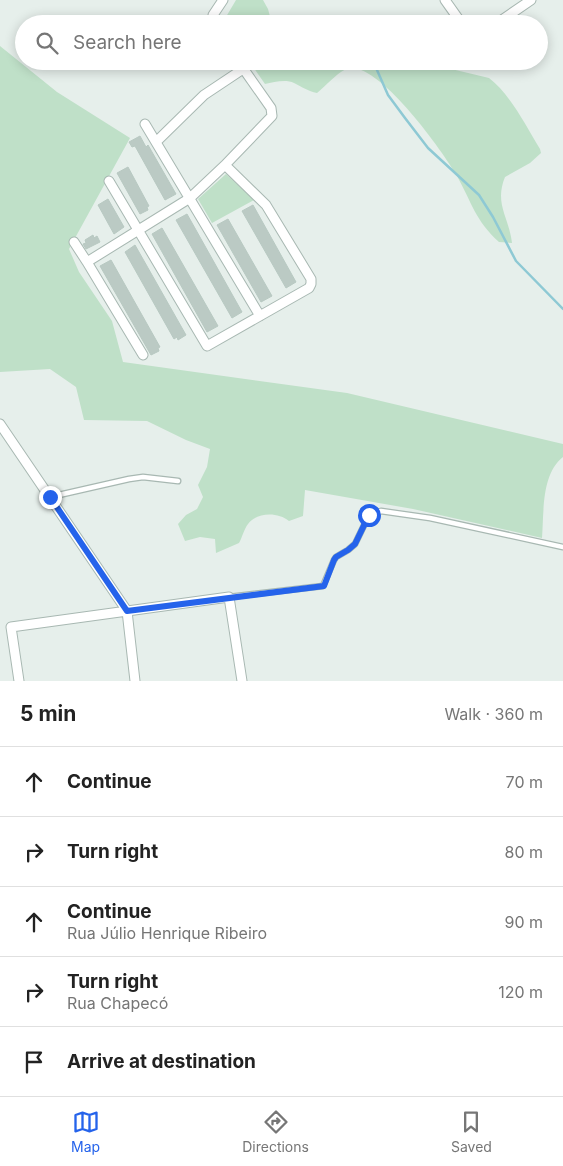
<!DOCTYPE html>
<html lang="en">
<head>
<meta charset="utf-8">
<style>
  :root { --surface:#fff; --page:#f6f6f6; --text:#222; --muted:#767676; --line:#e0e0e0; --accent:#2563eb }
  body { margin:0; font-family:Inter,sans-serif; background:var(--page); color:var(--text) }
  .stop { position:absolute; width:15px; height:15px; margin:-11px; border:4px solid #2563eb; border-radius:50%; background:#fff }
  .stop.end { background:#2563eb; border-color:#fff; box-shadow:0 1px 5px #0008 }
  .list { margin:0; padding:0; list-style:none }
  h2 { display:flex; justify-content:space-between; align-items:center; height:65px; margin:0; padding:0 20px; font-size:21px }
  h2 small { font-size:16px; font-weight:400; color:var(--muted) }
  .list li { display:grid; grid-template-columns:32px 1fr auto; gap:15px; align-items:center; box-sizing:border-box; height:70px; padding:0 20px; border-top:1px solid var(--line) }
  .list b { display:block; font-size:19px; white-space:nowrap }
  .list p { margin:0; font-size:16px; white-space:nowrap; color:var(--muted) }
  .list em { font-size:16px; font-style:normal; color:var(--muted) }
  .icon { flex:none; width:28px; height:28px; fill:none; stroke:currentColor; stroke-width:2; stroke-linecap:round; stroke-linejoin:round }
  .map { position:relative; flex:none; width:563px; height:681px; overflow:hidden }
  .search { position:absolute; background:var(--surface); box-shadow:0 2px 12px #0003; left:15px; right:15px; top:15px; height:55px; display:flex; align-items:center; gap:12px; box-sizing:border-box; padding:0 18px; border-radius:28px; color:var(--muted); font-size:19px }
  .sheet { height:415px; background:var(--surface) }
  nav { display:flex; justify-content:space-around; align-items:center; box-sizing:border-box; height:70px; border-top:1px solid var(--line); background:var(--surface); font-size:14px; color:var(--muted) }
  nav a { display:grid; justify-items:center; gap:2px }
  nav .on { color:var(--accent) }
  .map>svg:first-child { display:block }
  .green { fill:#bfe0c8 }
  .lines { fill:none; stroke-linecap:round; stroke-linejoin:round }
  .stream { stroke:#8ec9d4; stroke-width:2.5 }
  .building { fill:#bbcac4; stroke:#b8c9c2 }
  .service-casing { stroke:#a8b8b2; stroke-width:7 }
  .minor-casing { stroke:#a8b8b2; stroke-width:11 }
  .service { stroke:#fff; stroke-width:4.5 }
  .minor { stroke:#fff; stroke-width:9 }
  .route { stroke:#2563eb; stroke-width:6 }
</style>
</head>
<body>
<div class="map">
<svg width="563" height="681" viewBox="0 0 563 681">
  <rect width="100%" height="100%" fill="#e6efeb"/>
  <path class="green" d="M 236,0 L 263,0 L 268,9 L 272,24 L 224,24 L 223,22 Z
    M 0,46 L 57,92 L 130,138 L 69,249 L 79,272 L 112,321 L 123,362 L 347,393 L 563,444 L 563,457 C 541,474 544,513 542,538 L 413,509 L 305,490 L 303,516 L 289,521 C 278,512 257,512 248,524 C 244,529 242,538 239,543 L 216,553 L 215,539 L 200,537 L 185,541 L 178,524 L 186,515 L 197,509 L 203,497 L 198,485 L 207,467 L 210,449 L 186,440 L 147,421 L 84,420 L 76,387 L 50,369 L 0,372 Z
    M 249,61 L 288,61 L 300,65 L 314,61 L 418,61 L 489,78 C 510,94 526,126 540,149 L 541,153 L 530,163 L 505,177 C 494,204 509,217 512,243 L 499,242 C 475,220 472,203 457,176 C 442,150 381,65 350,68 C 340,69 325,87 317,93 C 308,91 302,87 294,83 C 286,79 274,82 265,84 Z
    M 226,174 L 254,200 L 212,223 L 198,199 Z"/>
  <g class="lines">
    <path class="stream" d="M 373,61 L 388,95 L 405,118 L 428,148 L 479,195 L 493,217 L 516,261 L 563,309"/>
  </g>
  <path class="building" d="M 140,136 L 146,147 L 148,145 L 176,194 L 165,200 L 135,146 L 132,147 L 129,142 Z
    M 128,167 L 149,206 L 147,207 L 148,210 L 140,214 L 117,173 Z
    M 108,199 L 124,227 L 114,234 L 98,205 Z
    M 253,205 L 296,282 L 286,288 L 242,211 Z
    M 187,214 L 242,312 L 232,318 L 176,220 Z
    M 228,219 L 272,296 L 261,302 L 217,225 Z
    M 162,228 L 218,326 L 207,332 L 152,234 Z
    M 93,235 L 94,238 L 97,236 L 100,242 L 86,249 L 83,244 L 86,243 L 85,240 Z
    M 135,245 L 186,335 L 178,340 L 177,337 L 174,339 L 125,252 Z
    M 111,260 L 160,347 L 158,348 L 159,351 L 151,355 L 100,266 Z"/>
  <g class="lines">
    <g class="service-casing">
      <path id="service" d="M 50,497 L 129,479 L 143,477 L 178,481
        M 229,597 L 323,586 L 334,560 L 336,557 L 348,550 L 355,544 L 369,515 L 381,511 L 430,518 L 563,547"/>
    </g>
    <g class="minor-casing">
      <path id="minor" d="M 445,0 L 462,24
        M 213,24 L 213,15 L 223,0
        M 496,24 L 531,0
        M 145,124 L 260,316
        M 156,142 L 204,95 L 243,69
        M 109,181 L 207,346 L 309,288 L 311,284 L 311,279 L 266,205 L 225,165
        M 74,242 L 87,262 L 190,198 L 225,165 L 272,116 L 271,108 L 238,61
        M 87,262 L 143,355
        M 0,424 L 127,611 L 135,681
        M 19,681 L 11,627 L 229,597 L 242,681"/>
    </g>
    <use href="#service" class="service"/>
    <use href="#minor" class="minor"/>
  </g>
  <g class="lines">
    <path class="route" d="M 50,497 L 127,611 L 324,586 L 334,560 L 336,557 L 348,550 L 355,544 L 369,515"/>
  </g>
</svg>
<div class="stop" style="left:369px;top:515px"></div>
<div class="stop end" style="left:50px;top:497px"></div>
<div class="search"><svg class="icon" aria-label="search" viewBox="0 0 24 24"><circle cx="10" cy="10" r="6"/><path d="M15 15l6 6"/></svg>Search here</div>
</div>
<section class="sheet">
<h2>5 min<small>Walk · 360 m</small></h2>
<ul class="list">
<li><svg class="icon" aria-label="ahead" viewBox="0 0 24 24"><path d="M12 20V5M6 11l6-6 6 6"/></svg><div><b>Continue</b></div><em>70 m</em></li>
<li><svg class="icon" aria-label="right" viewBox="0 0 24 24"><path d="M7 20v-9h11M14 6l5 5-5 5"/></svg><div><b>Turn right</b></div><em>80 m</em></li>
<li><svg class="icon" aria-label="ahead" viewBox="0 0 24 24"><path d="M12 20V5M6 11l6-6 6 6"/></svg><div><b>Continue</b><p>Rua Júlio Henrique Ribeiro</p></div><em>90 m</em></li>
<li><svg class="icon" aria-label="right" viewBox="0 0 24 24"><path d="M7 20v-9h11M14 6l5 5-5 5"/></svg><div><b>Turn right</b><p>Rua Chapecó</p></div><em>120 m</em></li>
<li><svg class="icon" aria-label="arrive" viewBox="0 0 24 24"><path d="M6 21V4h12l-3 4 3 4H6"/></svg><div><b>Arrive at destination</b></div></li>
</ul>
</section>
<nav>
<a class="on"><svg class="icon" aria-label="map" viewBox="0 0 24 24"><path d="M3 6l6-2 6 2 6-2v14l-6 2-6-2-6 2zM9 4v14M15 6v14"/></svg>Map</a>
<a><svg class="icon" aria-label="directions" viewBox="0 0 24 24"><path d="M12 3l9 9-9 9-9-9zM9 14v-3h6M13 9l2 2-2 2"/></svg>Directions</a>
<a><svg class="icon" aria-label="saved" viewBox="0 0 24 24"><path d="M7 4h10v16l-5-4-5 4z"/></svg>Saved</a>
</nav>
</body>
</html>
